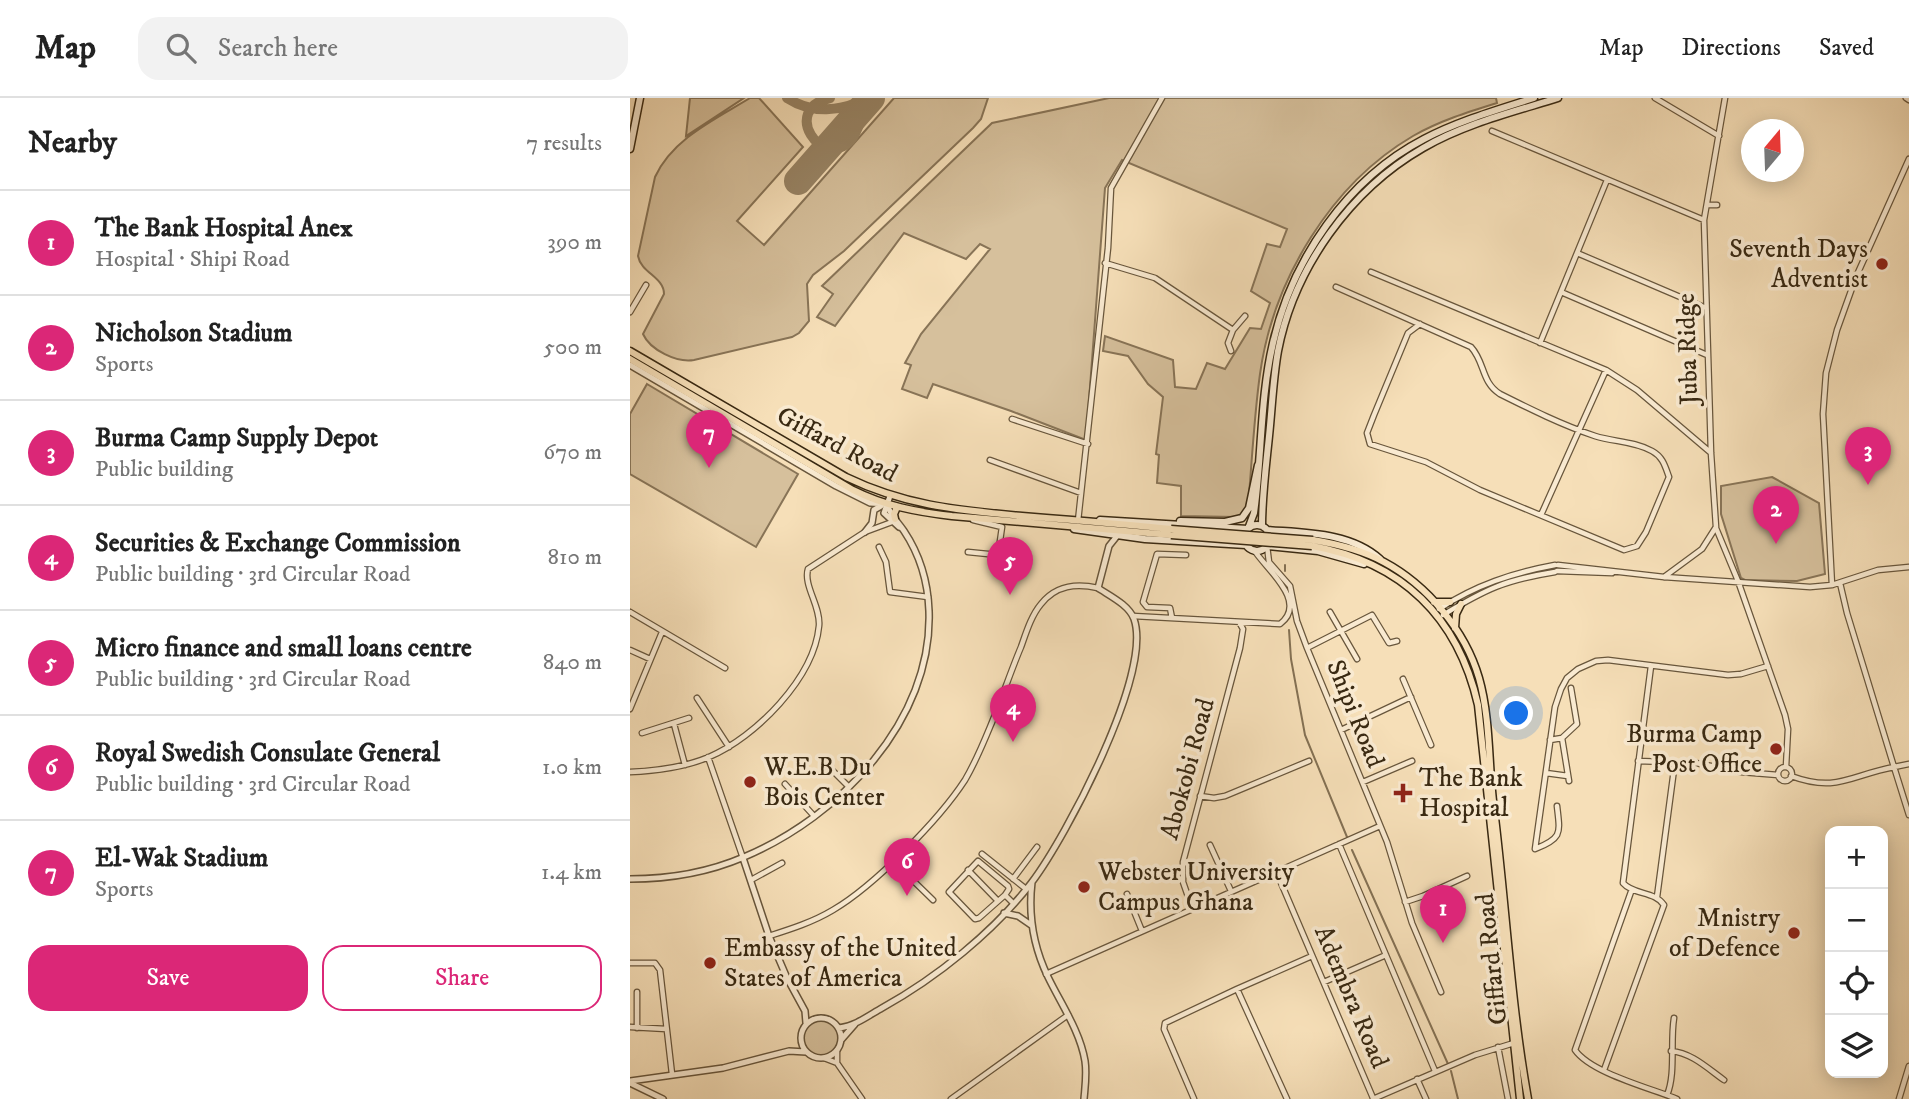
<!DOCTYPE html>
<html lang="en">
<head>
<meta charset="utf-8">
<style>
  :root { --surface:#fff; --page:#f2f2f2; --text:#222; --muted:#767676; --line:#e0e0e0; --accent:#db2777 }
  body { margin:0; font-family:"IM FELL DW Pica",serif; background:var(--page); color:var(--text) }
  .controls { position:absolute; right:21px; bottom:21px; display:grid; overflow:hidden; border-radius:14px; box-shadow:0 4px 18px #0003 }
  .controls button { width:63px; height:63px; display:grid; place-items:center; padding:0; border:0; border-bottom:2px solid var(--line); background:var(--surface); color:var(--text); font:35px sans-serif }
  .compass { position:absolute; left:1111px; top:21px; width:63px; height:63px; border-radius:50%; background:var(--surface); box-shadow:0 4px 18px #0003; rotate:19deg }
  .you { position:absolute; left:887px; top:616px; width:24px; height:24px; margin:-18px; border:5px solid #fff; border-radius:50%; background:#1a73e8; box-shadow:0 0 0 10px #1a73e833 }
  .badge { display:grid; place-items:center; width:46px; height:46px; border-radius:50%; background:var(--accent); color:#fff; font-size:23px; font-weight:700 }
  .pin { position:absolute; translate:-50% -58px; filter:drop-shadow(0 2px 4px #0008) }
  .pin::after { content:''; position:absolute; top:37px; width:24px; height:21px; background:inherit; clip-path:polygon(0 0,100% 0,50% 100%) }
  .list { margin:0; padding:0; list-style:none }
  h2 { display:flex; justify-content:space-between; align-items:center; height:91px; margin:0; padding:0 28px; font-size:30px }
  h2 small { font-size:23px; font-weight:400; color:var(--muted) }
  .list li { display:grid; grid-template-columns:46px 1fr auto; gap:21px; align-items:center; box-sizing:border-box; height:105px; padding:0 28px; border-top:2px solid var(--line) }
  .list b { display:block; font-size:26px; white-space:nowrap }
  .list p { margin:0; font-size:23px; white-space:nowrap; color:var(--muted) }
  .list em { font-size:23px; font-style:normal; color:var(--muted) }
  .actions { display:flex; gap:14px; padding:21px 28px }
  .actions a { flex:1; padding:16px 0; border:2px solid var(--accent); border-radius:21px; text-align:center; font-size:24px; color:var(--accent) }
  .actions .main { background:var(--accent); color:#fff }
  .icon { flex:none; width:38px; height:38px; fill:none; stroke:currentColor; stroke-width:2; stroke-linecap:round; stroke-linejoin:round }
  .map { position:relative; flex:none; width:1279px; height:1001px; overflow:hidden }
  header { display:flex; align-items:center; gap:42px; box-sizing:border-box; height:98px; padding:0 35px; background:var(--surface); border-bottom:2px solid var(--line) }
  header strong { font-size:33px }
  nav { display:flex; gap:38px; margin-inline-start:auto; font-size:24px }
  .search { width:490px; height:63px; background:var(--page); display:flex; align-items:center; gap:18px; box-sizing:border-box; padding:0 24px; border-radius:21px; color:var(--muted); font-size:26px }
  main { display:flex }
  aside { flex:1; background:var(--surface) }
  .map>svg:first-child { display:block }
  .green { fill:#d6c09c; stroke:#887457; stroke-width:2 }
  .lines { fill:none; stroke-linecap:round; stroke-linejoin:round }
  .stream { stroke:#847154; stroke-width:2 }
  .taxiway { stroke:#988465; stroke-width:10 }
  .runway { stroke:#988465; stroke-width:28 }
  .minor-casing { stroke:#68563c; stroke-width:7 }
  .tertiary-casing { stroke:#68563c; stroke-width:8 }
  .secondary-casing { stroke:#392912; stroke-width:9 }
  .primary-casing { stroke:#392912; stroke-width:9 }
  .minor { stroke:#f9ead1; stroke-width:4.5 }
  .tertiary { stroke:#f9ead1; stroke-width:5 }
  .secondary { stroke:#f9ead1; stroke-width:6 }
  .primary { stroke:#f6dfb8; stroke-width:6 }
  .primary-bridge-casing { stroke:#392912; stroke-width:9; stroke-linecap:butt }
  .primary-bridge { stroke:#f6dfb8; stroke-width:6 }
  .poi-dot { fill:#8f2418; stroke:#f9ead1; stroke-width:2.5 }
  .labels { text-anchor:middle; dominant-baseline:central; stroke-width:7; stroke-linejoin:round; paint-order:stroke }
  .poi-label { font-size:26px; fill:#392912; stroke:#f9ead1; text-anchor:start }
  .street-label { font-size:26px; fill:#392912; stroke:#f9ead1 }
</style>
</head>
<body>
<header>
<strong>Map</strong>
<div class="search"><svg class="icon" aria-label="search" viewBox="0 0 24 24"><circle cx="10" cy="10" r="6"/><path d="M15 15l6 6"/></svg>Search here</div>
<nav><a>Map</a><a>Directions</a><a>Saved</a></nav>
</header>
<main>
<aside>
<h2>Nearby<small>7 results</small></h2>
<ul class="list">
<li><span class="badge">1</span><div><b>The Bank Hospital Anex</b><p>Hospital · Shipi Road</p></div><em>390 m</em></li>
<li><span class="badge">2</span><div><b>Nicholson Stadium</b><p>Sports</p></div><em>500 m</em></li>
<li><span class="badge">3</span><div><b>Burma Camp Supply Depot</b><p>Public building</p></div><em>670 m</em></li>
<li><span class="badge">4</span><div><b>Securities &amp; Exchange Commission</b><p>Public building · 3rd Circular Road</p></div><em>810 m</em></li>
<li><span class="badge">5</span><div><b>Micro finance and small loans centre</b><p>Public building · 3rd Circular Road</p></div><em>840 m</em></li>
<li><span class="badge">6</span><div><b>Royal Swedish Consulate General</b><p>Public building · 3rd Circular Road</p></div><em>1.0 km</em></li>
<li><span class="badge">7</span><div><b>El-Wak Stadium</b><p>Sports</p></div><em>1.4 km</em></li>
</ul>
<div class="actions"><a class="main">Save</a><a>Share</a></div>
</aside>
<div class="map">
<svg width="1279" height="1001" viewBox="0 0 1279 1001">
  <rect width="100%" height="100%" fill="#f6dfb8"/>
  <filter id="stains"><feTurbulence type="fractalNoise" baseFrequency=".00286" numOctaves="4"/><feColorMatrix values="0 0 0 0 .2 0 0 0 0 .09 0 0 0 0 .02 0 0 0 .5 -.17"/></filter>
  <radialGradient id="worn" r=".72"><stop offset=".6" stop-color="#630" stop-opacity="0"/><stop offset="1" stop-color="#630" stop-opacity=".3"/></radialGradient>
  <path class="green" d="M 60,0 L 114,0 L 56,38 Z
    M 120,0 L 129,0 L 173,49 L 107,123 L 134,147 L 264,0 L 358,0 L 351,21 L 343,30 L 214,153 L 183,177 L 177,186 L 179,223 L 169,235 L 162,239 L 64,262 C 47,265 20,252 13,236 L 34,196 C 34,179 11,175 8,158 L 25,79 C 43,40 86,21 120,0 Z
    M 479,0 L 866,0 L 867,5 C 838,14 809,23 783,38 C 701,86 643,182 630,276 C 624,319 622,364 618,408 L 612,417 L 606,419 L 551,418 L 551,388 L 527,385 L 529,357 L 526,356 L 533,299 L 518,286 L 498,258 L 473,253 L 475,238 L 543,262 L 545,289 L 566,291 L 577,265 L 595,271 L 620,230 L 631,231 L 640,205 L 621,193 L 637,146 L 650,149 L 657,131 L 492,62 L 475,90 L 456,342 L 381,313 L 303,286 L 297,300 L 272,291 L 281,267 L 275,265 L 291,236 L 360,151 L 350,146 L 336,161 L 274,135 L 205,228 L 187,219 L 203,196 L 192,188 L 362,25 Z
    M 17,286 L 168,376 L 126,449 L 0,376 L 0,316 Z
    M 1142,379 L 1189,405 L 1195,476 L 1167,483 L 1115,482 L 1111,480 L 1091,416 L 1091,388 Z
    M172 939a19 19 0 1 1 38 0a19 19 0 1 1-38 0Z"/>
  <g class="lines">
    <path class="stream" d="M 655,473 L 655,467
      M 659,532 L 661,561 L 675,637 L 717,739
      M 722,752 L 818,966
      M 821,973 L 828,1001"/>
    <path class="taxiway" d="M 157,0 C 182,16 211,14 237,0
      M 200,0 C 150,11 192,73 221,42 C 228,35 233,13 239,2"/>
    <path class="runway" d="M 168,83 L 241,0"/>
    <g class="minor-casing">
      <path id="minor" d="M 1025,0 L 1089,38
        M 1276,0 L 1279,2
        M 862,33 L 1074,122
        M 1077,107 L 1087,107
        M 947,155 L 1076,210
        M 475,165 L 525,180 L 603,232 L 615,218
        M 741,174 L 976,272 L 1007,292 L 1080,354
        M 706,189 L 841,249 C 855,264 851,284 870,296 C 900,311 932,327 965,338 C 984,344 1004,343 1022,353 C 1033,359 1035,368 1039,379 L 1016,434 L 1007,448 L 994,452 L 850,392 L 796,364 L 740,346 L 737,335 L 744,317 L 778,235 L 790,226
        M 931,194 L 1077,257
        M 0,214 L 16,187
        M 910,245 L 977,82
        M 601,253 L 598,245 L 603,232
        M 382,321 L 458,346
        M 360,362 L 451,395
        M 911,417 L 976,272
        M 343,422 L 372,429
        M 448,423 L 478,150 L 481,90 L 532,0
        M 1086,430 L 1108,483 L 1155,617 L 1158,631 L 1156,669
        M 637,448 L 639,464 L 660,488 L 667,523 L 677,550
        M 249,449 L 256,464 L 260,494 L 298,499
        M 338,454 L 368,457 L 372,429
        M 928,467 L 1034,479 L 1180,489 L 1202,487 L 1248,472 L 1279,469
        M 927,473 L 982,475
        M 1034,479 L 1072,451 L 1086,429 L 1081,355 L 1074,122 L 1095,0
        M 1210,485 L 1217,515 L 1264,669 L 1279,666
        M 1202,487 L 1193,316 L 1196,275 L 1207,232 L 1226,179 L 1279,61
        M 809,511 C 846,487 882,475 925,467
        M 0,514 L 95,570
        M 700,514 L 727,561
        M 813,517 C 856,491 875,482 925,474
        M 503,518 L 650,526 C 679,504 636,471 624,452
        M 542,520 L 540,510 L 517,509 L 513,504 L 527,456 L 556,457
        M 767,543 L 759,545 L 742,517 L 677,550 L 757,744 L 782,825 L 811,894
        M 0,552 L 20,561
        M 773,581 L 801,647
        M 67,600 L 99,649
        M 0,611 L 32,534
        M 44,626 L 55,667
        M 711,632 L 781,599
        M 12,635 L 59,620
        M 932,640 L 939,683
        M 920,642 L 932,640 L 947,626 L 941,590
        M 78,659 L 113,760
        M 192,662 L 219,689
        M 1008,663 L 1066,665 L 1111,674 L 1148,677
        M1148 676a7 7 0 1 1 14 0a7 7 0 1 1-14 0Z
        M 0,674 C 26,673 55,669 79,659 C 126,639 184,580 189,528 C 191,509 173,487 178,471 L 235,434 L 262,424
        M 916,675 L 938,678
        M 1161,678 C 1207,695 1221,677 1264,669 L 1279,717
        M 733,684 L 782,663
        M 155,686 L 184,718
        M 570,698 L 584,700 L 595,698 L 679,663
        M 927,708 C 930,735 933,740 905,751 L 925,609 L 931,591 L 937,580 L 948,571 L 966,563 L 978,562 L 1098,577 L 1111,576 L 1138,568
        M 709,746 L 805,973
        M 580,747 L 601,793
        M 352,756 L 396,791
        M 263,763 L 303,802
        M 338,772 L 368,803
        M 646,773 L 743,1000
        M 383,781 L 407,749
        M 121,782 L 152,765
        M 1002,791 L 945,952 C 961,975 1020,990 1047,1001
        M 497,796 L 512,833
        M 375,797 L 379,791 L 378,788 L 348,763 L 319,794 L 345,821 L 349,820 L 375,797 L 383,805
        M 1027,799 L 1045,664
        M 775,804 L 793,798 L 837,778
        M 562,810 L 553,784 L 553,764 L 610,550 L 613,531 L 609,524
        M 139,838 C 161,831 183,824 203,812 C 244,788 309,722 335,682 C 345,665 353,646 360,629 C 371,603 380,575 391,549 C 396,535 401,518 411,506 C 426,487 446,485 468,490
        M 0,865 L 25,865 L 30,872 L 42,976
        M 416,876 L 750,728
        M 694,884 L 756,857
        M 607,891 L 657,1001
        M 0,929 L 36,931
        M 7,930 L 7,894
        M 868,949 L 878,1001
        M 207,952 L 207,965 L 232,1001
        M 1041,953 C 1062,955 1077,970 1094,982
        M 194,960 L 207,965
        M 974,972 L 1034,807 C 1025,793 1003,797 993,785 L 1021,568
        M 787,981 L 796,1001
        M 1037,997 C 1046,976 1040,944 1044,920
        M 321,1001 L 438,917
        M 564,1001 L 534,931 L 535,925 L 607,891 L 682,858
        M 743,1001 L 845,957 L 884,945
        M 1269,1001 L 1279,968"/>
    </g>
    <g class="tertiary-casing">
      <path id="tertiary" d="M 0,267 L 206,388 L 240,405 L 257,406
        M 260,398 L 254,415 L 269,429
        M 235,434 L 242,425 L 244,412 L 251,408
        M 113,760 L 139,838 L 157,880 L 175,913 L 176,925
        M 0,781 C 39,781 79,774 114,759 C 209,719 303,623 299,513 C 298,485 290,457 274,433 C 268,424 260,417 257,406
        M 402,784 C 398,818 403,848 418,879 C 431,906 450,933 455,963 C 457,976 455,989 454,1001
        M 374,815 L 388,818 L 401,827
        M171 940a20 20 0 1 1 40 0a20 20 0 1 1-40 0Z
        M 209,930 C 225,928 238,918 252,910 C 306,880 364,834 402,784 C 436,739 523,575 504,521 C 499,507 480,498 468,490 L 479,448 L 487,438
        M 211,942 L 225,926
        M 0,983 L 93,970 L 159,953 L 176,954
        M 0,985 L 33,1001"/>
    </g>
    <g class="secondary-casing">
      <path id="secondary" d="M 0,51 L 10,0
        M 470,422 L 618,431 L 624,415 C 632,359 630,300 643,245 C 662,162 717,81 794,41 C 828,23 867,12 904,0
        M 550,423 L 595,424 L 612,420 L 619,410 L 628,367
        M614 440a13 13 0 1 1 26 0a13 13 0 1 1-26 0Z
        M 632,428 C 632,398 636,368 639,338 C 642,310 643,281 648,253 C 664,170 720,92 793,50 C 834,26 883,14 928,0
        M 444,431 L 515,441 L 616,447
        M 637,432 C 674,435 720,434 750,461
        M 637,448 L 688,453 L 734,466"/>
    </g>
    <g class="primary-casing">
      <path id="primary" d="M 0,253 L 216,379 C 276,408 328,412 392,418 C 442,422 492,426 541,431
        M 0,261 L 223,392 C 255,408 287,414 322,418 L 541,437
        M 265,421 L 264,416 L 267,409
        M 683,442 C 707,446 732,452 754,464 C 797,487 835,532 849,580 C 861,622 858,668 864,711 C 876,807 881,907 898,1001
        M 682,448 C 772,464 828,519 848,607 L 890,1001
        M 804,504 L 820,504
        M 825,530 L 826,516 L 831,506"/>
    </g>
    <use href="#minor" class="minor"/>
    <use href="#tertiary" class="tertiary"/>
    <use href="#secondary" class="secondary"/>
    <use href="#primary" class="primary"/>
    <g class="primary-bridge-casing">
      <path id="primary-bridge" d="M 541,431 L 683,442
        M 541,437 L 682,448"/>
    </g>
    <use href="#primary-bridge" class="primary-bridge"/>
  </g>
  <g class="poi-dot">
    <circle cx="1252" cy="166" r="7"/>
    <circle cx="1146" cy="651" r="7"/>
    <circle cx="120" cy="684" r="7"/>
    <path d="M769.5 684.5h7v7h7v7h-7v7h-7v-7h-7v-7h7z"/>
    <circle cx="454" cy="789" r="7"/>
    <circle cx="1164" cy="835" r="7"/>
    <circle cx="80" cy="865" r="7"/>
  </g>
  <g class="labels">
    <g class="poi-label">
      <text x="1238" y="151" text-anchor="end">Seventh Days<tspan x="1238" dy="30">Adventist</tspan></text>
      <text x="1132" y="636" text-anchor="end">Burma Camp<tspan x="1132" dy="30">Post Office</tspan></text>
      <text x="134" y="669">W.E.B Du<tspan x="134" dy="30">Bois Center</tspan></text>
      <text x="789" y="680">The Bank<tspan x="789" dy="30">Hospital</tspan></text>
      <text x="468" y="774">Webster University<tspan x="468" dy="30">Campus Ghana</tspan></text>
      <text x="1150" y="820" text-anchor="end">Mnistry<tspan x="1150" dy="30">of Defence</tspan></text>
      <text x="94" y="850">Embassy of the United<tspan x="94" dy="30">States of America</tspan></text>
    </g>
    <g class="street-label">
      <text transform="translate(1058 251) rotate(-92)">Juba Ridge</text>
      <text transform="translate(207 347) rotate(28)">Giffard Road</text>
      <text transform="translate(725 616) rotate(68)">Shipi Road</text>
      <text transform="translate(558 671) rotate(-75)">Abokobi Road</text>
      <text transform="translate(862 861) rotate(-96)">Giffard Road</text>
      <text transform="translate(721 899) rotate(67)">Adembra Road</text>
    </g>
  </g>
  <rect width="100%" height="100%" filter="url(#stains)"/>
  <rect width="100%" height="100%" fill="url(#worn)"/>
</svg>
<div class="controls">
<button>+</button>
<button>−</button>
<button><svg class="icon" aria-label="locate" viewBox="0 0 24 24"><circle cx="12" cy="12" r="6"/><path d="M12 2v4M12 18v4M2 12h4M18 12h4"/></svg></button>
<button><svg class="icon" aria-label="layers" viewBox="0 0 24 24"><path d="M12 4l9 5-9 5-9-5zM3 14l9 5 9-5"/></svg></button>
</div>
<svg class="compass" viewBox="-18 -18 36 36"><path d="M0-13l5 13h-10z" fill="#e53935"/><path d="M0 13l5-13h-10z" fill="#767676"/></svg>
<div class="you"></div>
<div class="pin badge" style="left:813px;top:845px">1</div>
<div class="pin badge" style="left:1146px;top:446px">2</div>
<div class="pin badge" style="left:1238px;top:387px">3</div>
<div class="pin badge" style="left:383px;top:644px">4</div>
<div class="pin badge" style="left:380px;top:497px">5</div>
<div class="pin badge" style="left:277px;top:798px">6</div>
<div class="pin badge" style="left:79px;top:370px">7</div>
</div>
</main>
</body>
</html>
